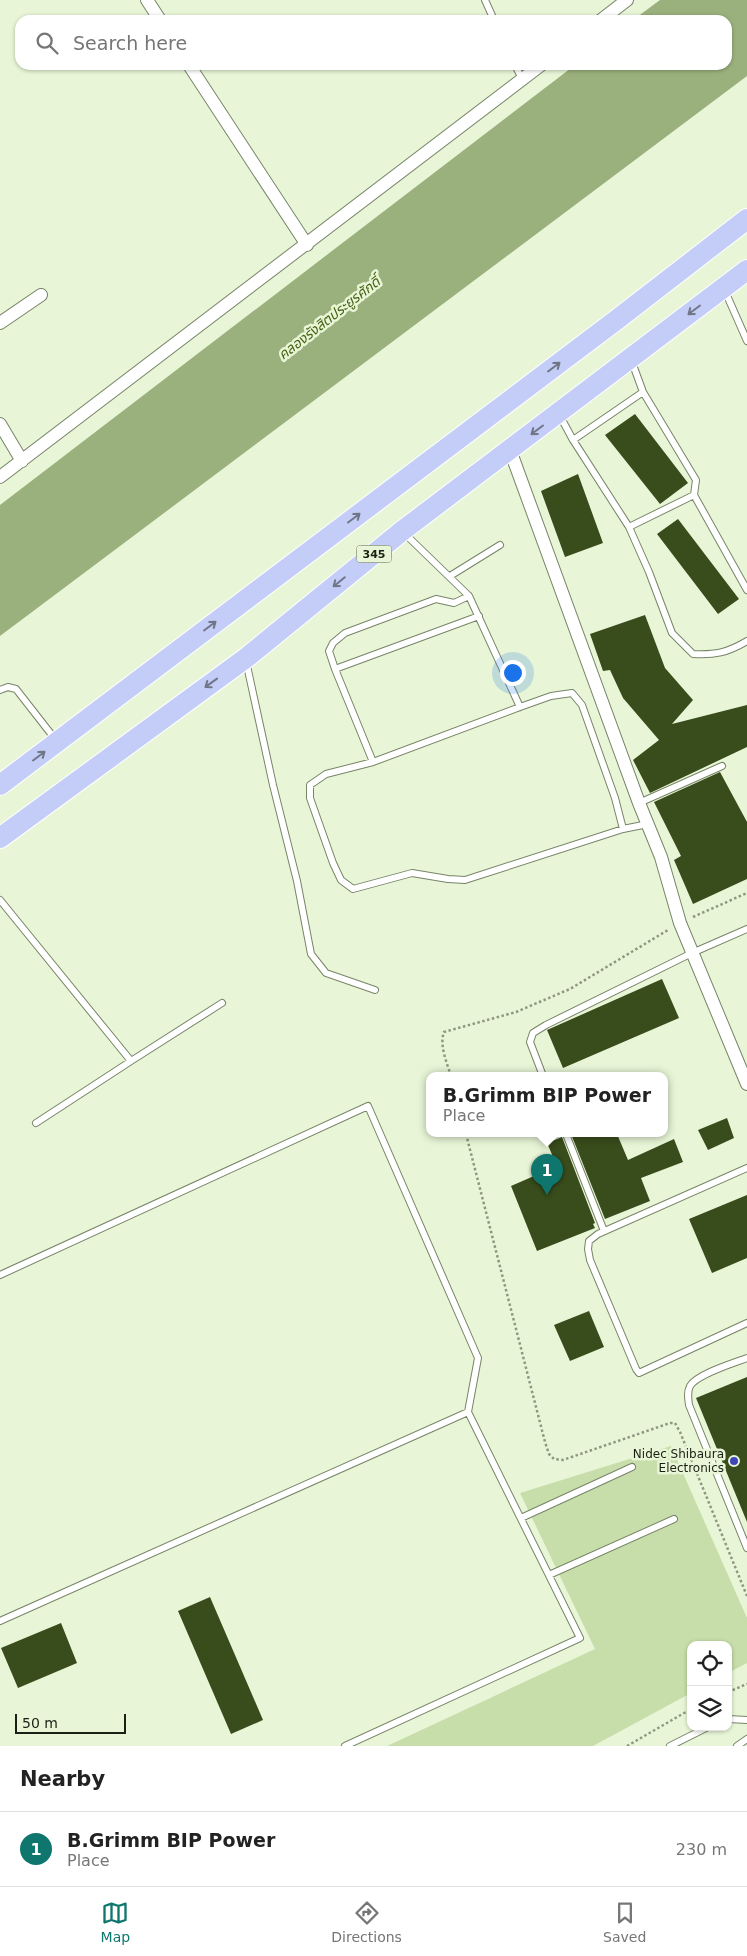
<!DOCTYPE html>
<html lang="en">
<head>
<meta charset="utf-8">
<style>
  :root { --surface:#fff; --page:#f2f2f2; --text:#222; --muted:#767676; --line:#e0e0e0; --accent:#0f766e }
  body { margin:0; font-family:"DejaVu Sans","Noto Sans Thai",sans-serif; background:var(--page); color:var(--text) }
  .controls { position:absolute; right:15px; bottom:15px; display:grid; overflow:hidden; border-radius:10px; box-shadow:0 1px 4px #0004 }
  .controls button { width:45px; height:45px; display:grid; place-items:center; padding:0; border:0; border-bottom:1px solid var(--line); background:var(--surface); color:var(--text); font:25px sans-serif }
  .scale { position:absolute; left:15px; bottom:12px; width:111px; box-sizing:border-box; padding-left:5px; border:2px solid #1b2015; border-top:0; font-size:14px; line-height:18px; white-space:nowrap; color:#1b2015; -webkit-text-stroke:4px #e8f6d7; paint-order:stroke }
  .you { position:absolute; left:512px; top:672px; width:18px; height:18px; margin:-12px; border:4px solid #fff; border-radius:50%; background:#1a73e8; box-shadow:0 0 0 8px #1a73e833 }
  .badge { display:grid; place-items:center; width:32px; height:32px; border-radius:50%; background:var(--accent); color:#fff; font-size:16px; font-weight:700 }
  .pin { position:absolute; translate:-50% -41px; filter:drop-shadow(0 1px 2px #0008) }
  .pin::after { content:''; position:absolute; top:26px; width:18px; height:15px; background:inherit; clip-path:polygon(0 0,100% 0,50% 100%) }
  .popup { position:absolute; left:426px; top:1072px; width:242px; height:65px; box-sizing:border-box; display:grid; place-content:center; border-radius:10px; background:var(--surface); filter:drop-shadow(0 1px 4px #0005); font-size:16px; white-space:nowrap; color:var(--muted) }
  .popup b { font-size:19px; color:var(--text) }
  .popup::after { content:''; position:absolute; left:50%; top:100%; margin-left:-10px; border:10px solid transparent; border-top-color:var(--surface) }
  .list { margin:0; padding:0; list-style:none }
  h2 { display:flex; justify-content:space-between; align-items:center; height:65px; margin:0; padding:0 20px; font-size:21px }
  h2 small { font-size:16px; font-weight:400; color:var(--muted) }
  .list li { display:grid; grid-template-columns:32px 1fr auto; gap:15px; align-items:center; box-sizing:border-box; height:75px; padding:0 20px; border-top:1px solid var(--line) }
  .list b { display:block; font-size:19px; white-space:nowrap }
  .list p { margin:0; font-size:16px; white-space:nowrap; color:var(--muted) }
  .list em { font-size:16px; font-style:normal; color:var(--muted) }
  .icon { flex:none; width:28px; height:28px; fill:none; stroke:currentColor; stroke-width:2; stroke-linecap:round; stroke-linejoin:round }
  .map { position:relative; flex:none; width:747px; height:1746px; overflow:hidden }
  .search { position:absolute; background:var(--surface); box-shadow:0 1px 4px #0004; left:15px; right:15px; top:15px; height:55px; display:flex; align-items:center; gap:12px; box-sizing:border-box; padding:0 18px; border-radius:15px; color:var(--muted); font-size:19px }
  .sheet { height:140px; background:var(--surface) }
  nav { display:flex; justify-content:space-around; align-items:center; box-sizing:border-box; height:70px; border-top:1px solid var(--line); background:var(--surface); font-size:14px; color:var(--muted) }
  nav a { display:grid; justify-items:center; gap:2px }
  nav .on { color:var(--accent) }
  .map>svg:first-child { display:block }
  .green { fill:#c7deaa }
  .water { fill:#9bb17d }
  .building { fill:#394c1b }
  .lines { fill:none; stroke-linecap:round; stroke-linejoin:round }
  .service-casing { stroke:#788468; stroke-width:8 }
  .minor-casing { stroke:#788468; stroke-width:14 }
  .primary-casing { stroke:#fff; stroke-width:22 }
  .path { stroke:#8d9781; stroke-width:2.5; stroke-dasharray:2.5 2.5; stroke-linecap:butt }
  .service { stroke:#fff; stroke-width:6 }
  .minor { stroke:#fff; stroke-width:12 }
  .primary { stroke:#c4cdf8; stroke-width:20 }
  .oneway { stroke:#707686 }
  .poi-dot { fill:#3f46ba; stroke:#e8f6d7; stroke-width:2 }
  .labels { text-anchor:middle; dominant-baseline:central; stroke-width:5; stroke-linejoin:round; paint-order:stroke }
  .shield { fill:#e8f6d7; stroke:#58604f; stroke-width:1 }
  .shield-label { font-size:11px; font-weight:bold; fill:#1b2015 }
  .poi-label { font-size:12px; fill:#1b2015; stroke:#e8f6d7; text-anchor:end }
  .water-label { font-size:14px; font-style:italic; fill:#466012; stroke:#e8f6d7 }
</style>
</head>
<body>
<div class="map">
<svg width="747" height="1746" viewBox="0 0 747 1746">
  <rect width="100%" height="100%" fill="#e8f6d7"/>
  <path class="green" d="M 671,1446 L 747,1618 L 747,1663 L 728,1673 L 728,1645 L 691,1645 L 691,1693 L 593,1746 L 387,1746 L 595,1649 L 520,1493 Z"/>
  <path class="water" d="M 660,0 L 747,0 L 747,76 L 0,636 L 0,505 L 575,65 L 727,65 L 727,20 L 633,20 Z"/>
  <path class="building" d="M 635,414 L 688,483 L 660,504 L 605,435 Z
    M 578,474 L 603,543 L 565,557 L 541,491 Z
    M 678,519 L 739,599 L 718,614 L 657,534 Z
    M 645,615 L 665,668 L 693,700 L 672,724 L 747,705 L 747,747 L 650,793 L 633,760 L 659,740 L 623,698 L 610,670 L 603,671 L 590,634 Z
    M 720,772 L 747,822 L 747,879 L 693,904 L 674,860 L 681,856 L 654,802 Z
    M 662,979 L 679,1018 L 563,1068 L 547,1030 Z
    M 727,1118 L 734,1138 L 708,1150 L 698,1130 Z
    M 571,1134 L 617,1134 L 628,1160 L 674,1139 L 683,1162 L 641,1178 L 650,1201 L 605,1219 Z
    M 562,1137 L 595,1223 L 593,1224 L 595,1228 L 537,1251 L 511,1186 L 557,1166 L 547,1143 Z
    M 747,1195 L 747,1258 L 712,1273 L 689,1219 Z
    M 589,1311 L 604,1347 L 570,1361 L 554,1325 Z
    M 747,1377 L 747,1522 L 696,1398 Z
    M 210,1597 L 263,1720 L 231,1734 L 178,1611 Z
    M 61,1623 L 77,1663 L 18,1688 L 1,1648 Z"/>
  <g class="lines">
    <g class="service-casing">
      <path id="service" d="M 485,0 L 494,20
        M 515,65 L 522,79
        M 725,291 L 747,341
        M 560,416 L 573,440 L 629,527 L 694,495 L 696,480 L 643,392 L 632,362
        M 573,440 L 643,392
        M 694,495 L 747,590
        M 629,527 L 649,572 L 672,633 L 693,654 C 715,655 727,653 747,641
        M 403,532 L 469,596 L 520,707
        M 450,576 L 500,545
        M 246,661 L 273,785 L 297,881 L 311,954 L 326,973 L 375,990
        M 335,669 L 329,651 L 333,643 L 345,633 L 436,599 L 454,603 L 469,596
        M 0,690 L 8,687 L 16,689 L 55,739
        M 373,762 L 335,669 L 479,616
        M 639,803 L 722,766
        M 623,829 L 615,798 L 582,705 L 572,693 L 551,696 L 520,707 L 373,762 L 326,774 L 310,785 L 310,798 L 333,863 L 341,880 L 353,889 L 412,873 L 448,879 L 465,880 L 623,829 L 648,824
        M 0,900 L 131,1061 L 222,1003
        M 543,1076 L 530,1042 L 533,1033 L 546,1025 L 692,953 L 747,929
        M 36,1123 L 131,1061
        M 566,1134 L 604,1231
        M 747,1168 L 598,1234 L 589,1241 L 588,1249 L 590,1260 L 636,1369 L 639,1373 L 747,1323
        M 0,1275 L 368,1106 L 478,1358 L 468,1412
        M 747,1358 C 734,1363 697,1374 690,1386 C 687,1392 688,1398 689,1405 L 747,1548
        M 521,1518 L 632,1467
        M 549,1575 L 674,1519
        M 0,1621 L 468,1412 L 580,1638 L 345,1746
        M 728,1719 L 747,1720
        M 670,1746 L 708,1727
        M 737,1746 L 747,1739"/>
    </g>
    <g class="minor-casing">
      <path id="minor" d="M 147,0 L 160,20
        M 601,20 L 627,0
        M 189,65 L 307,245
        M 0,323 L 41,295
        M 0,424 L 22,461
        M 510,450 L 639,803 L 661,857 L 680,923 L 747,1084
        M 0,477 L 541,65"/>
    </g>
    <g class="primary-casing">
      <path id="primary" d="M 0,785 L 615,321 L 747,219
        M 0,838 L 246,658 L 402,531 L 747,270"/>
    </g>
    <path class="path" d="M 693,917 L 747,893
      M 451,1076 C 447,1063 439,1045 444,1032 L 516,1012 L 570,989 L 668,930
      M 466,1134 L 545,1442 L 549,1454 L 554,1459 L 563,1460 L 670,1423 L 675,1423 L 680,1432 L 747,1596
      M 728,1692 L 747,1684
      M 627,1746 L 691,1709"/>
    <use href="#service" class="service"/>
    <use href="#minor" class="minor"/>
    <use href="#primary" class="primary"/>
  </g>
  <defs><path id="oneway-shaft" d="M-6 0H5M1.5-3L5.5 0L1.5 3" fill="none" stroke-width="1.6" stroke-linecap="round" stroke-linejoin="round" transform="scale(1.25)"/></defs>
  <g class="oneway">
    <use href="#oneway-shaft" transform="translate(694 310) rotate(143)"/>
    <use href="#oneway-shaft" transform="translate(554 367) rotate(-37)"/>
    <use href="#oneway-shaft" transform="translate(537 430) rotate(143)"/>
    <use href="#oneway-shaft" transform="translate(354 518) rotate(-37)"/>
    <use href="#oneway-shaft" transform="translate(339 582) rotate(141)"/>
    <use href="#oneway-shaft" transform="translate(210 626) rotate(-37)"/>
    <use href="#oneway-shaft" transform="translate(211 683) rotate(144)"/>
    <use href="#oneway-shaft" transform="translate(39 756) rotate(-37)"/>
  </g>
  <circle class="poi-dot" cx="734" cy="1461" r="5"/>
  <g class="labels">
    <rect class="shield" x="356.5" y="545.5" width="35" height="17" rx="4"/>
    <g class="shield-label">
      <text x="374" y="554">345</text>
    </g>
    <g class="poi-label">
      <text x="724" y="1454">Nidec Shibaura<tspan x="724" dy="14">Electronics</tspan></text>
    </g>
    <g class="water-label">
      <text transform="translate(329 318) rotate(-38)">คลองรังสิตประยูรศักดิ์</text>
    </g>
  </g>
</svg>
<div class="controls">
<button><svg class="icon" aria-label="locate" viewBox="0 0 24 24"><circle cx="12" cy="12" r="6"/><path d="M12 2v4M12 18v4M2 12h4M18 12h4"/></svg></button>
<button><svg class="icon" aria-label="layers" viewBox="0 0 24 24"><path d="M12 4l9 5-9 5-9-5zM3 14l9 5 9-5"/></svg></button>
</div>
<div class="scale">50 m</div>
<div class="you"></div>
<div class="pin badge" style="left:547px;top:1195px">1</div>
<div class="popup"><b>B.Grimm BIP Power</b>Place</div>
<div class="search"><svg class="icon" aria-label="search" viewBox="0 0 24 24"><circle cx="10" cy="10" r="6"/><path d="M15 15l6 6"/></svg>Search here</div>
</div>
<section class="sheet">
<h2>Nearby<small></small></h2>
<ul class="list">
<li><span class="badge">1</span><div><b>B.Grimm BIP Power</b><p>Place</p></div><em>230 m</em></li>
</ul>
</section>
<nav>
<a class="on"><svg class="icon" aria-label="map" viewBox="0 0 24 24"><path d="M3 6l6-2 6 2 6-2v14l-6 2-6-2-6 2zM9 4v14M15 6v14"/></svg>Map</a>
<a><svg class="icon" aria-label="directions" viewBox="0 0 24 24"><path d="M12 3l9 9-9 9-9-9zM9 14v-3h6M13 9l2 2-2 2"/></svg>Directions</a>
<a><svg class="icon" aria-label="saved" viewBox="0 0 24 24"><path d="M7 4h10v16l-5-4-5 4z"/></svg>Saved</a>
</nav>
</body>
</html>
